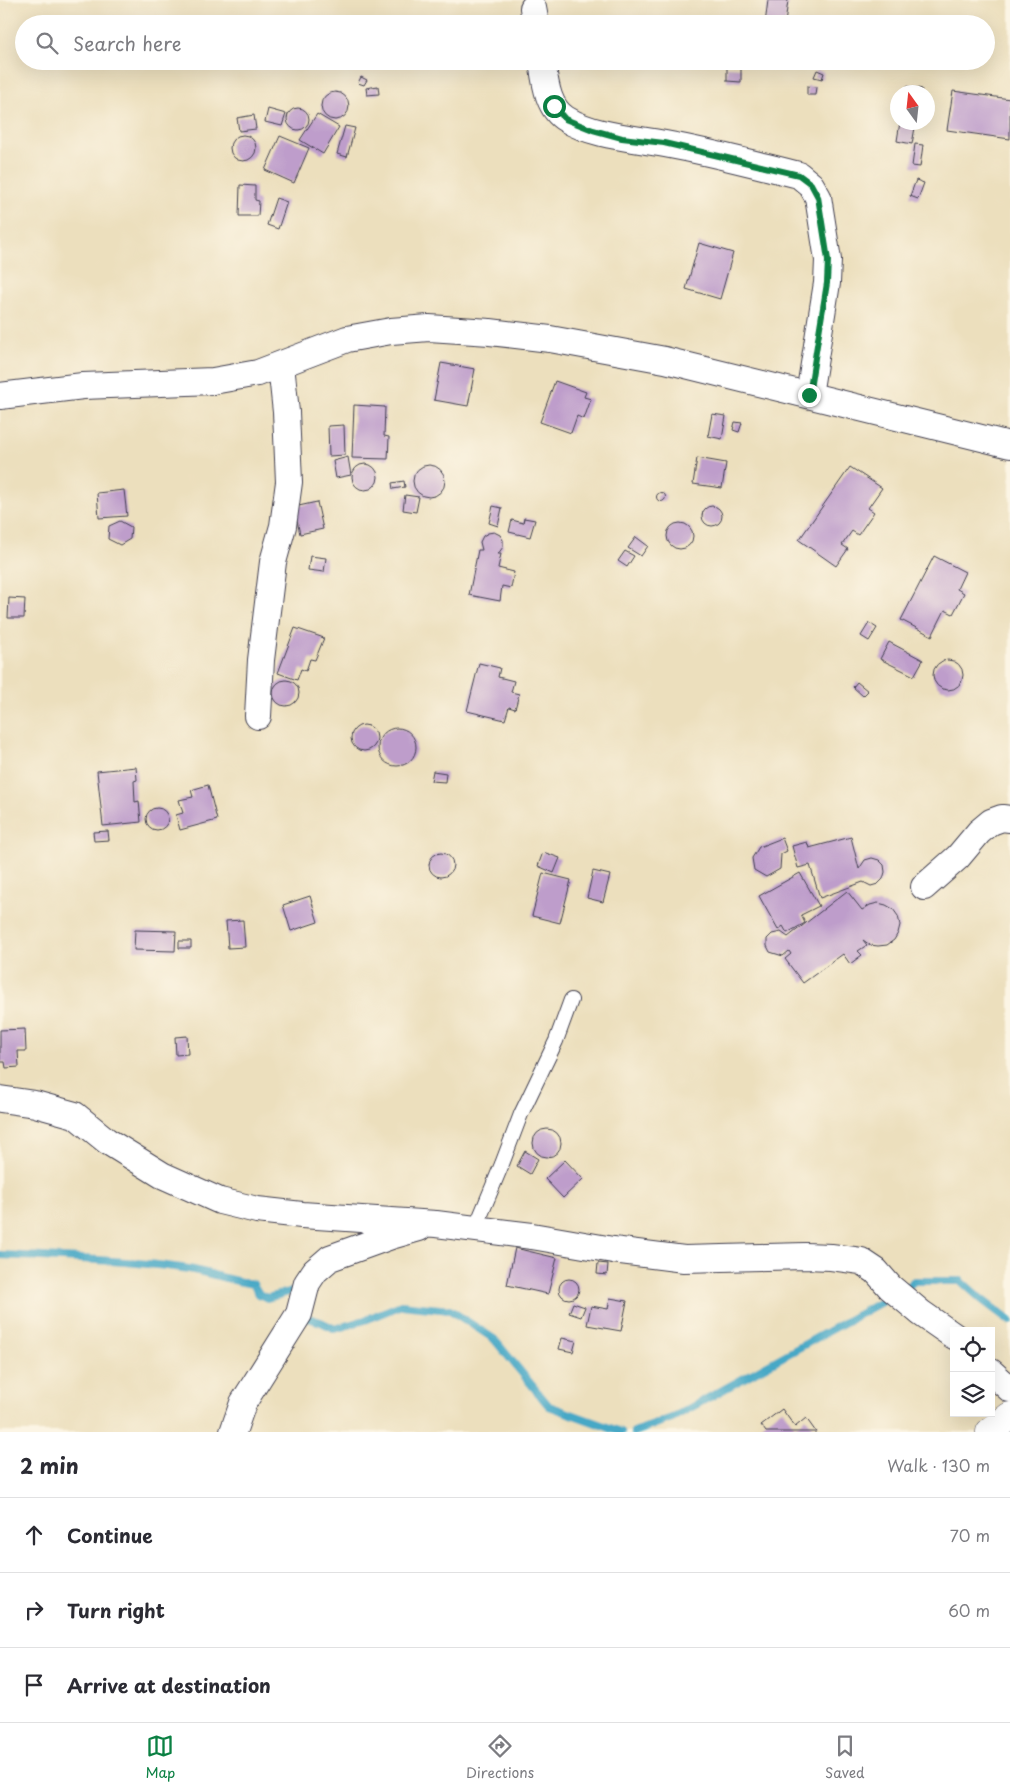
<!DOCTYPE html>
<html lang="en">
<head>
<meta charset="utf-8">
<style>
  :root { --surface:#fff; --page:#f2f2f3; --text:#2b2b33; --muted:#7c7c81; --line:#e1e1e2; --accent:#0b8043 }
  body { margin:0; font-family:"Playpen Sans",sans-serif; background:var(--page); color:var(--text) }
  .controls { position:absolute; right:15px; bottom:15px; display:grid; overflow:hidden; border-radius:0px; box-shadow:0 5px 20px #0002 }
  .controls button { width:45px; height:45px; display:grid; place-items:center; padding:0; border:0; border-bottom:1px solid var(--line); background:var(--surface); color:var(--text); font:25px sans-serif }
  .compass { position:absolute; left:890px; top:85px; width:45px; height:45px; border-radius:50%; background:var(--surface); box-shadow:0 5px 20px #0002; rotate:345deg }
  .stop { position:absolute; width:15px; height:15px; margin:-11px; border:4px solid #0b8043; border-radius:50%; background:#fff }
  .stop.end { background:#0b8043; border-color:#fff; box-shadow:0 1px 5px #0008 }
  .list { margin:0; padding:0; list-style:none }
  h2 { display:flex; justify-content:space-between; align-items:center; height:65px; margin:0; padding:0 20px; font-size:21px }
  h2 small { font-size:16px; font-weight:400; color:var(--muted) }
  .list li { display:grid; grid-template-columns:32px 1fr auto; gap:15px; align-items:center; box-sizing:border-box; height:75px; padding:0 20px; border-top:1px solid var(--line) }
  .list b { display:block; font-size:19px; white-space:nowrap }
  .list em { font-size:16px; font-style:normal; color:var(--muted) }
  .icon { flex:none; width:28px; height:28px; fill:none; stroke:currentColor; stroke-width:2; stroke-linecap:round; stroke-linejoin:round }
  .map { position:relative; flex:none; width:1010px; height:1432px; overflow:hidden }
  .search { position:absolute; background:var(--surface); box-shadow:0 5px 20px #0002; left:15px; right:15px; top:15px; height:55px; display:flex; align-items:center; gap:12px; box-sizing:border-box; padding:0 18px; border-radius:28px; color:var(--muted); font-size:19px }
  .sheet { height:290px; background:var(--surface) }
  nav { display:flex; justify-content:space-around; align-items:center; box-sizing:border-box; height:70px; border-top:1px solid var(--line); background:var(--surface); font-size:14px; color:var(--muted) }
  nav a { display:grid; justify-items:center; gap:2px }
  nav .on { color:var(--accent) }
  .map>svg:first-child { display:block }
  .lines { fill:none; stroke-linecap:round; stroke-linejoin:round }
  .stream { stroke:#46a8c6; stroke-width:8 }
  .building { fill:#be9dcb }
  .service-casing { stroke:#403e4e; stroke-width:16 }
  .minor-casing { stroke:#403e4e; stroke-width:28 }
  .tertiary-casing { stroke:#403e4e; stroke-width:29 }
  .service { stroke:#fff; stroke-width:14 }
  .minor { stroke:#fff; stroke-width:26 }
  .tertiary { stroke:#fff; stroke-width:28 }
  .route { stroke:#0b8043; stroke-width:6 }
</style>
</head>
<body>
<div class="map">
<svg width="1010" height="1432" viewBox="0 0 1010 1432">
  <rect width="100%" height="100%" fill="#fcf5e5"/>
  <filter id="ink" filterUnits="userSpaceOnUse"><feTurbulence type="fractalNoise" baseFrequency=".02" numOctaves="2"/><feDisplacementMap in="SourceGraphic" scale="10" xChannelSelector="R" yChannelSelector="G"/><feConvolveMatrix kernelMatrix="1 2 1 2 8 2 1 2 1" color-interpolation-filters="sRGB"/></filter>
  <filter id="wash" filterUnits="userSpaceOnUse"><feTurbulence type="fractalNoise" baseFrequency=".0096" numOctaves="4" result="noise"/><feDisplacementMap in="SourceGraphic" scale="20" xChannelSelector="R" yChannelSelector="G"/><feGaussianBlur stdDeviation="1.12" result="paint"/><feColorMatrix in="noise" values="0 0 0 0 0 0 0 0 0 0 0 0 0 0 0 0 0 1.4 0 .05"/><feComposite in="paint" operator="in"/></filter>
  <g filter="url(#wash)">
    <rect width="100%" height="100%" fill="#ecdfbd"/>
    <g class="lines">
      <path class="stream" d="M 0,1255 C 61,1258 122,1260 182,1268 C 206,1271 229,1281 253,1284 L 259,1294 L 267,1298 L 289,1292
        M 903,1291 L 914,1281 L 961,1281 L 981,1299 L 1010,1321
        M 308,1318 L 321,1322 L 335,1329 L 365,1320 L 401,1305 L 450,1310 L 494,1339 L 549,1406 L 621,1432
        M 634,1432 L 672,1418 L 892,1296"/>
    </g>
    <g id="blocks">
      <path class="building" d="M 768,0 L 788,0 L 785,24 L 765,24 Z
        M 727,67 L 741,68 L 741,82 L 727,81 Z
        M 817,70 L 824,73 L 822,79 L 814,77 Z
        M 361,77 L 367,80 L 364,85 L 358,83 Z
        M 378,86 L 379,94 L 367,95 L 366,88 Z
        M 807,86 L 816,87 L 815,95 L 807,95 Z
        M 907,86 L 922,89 L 921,92 L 906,92 Z
        M 953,91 L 1010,99 L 1010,139 L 947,130 Z
        M321 106a14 14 0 1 1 28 0a14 14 0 1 1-28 0Z
        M287 119a11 11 0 1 1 22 0a11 11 0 1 1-22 0Z
        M 268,109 L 286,114 L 282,126 L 265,122 Z
        M 317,114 L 339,127 L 323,154 L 300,140 Z
        M 254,115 L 256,129 L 239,131 L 237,118 Z
        M 900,122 L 916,122 L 912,144 L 897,141 Z
        M 345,126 L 355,128 L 347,157 L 337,154 Z
        M230 148a13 13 0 1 1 26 0a13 13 0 1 1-26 0Z
        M 280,136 L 309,148 L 294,183 L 265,170 Z
        M 915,144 L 923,145 L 920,167 L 912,166 Z
        M 916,180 L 924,183 L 918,199 L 910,196 Z
        M 240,185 L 255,186 L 255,200 L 259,201 L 258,216 L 239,216 Z
        M 276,198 L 287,202 L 278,229 L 267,225 Z
        M 699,243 L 733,253 L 720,299 L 686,289 Z
        M 441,363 L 475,369 L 468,406 L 434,400 Z
        M 555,381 L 586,392 L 584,397 L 591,399 L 584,419 L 577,416 L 571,433 L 540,422 Z
        M 354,405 L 385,407 L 384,436 L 389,437 L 388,459 L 352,458 Z
        M 712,414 L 726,416 L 722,439 L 708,436 Z
        M 735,422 L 742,423 L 739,432 L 733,430 Z
        M 344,425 L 345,455 L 329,456 L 328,426 Z
        M 348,457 L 351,475 L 336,478 L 333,461 Z
        M 697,458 L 726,463 L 722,488 L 693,484 Z
        M352 477a13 13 0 1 1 26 0a13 13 0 1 1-26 0Z
        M413 481a16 16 0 1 1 32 0a16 16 0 1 1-32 0Z
        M 850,467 L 882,488 L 868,508 L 874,512 L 858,535 L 852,531 L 842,545 L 848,549 L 836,566 L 799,540 Z
        M 404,481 L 405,487 L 393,489 L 392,483 Z
        M 124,490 L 127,516 L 99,518 L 97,493 Z
        M656.5 497a4.5 4.5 0 1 1 9 0a4.5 4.5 0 1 1-9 0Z
        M 405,495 L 419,497 L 416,512 L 403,510 Z
        M 317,502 L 323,529 L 300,534 L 294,507 Z
        M 493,506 L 502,508 L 498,526 L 489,523 Z
        M702 516a10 10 0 1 1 20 0a10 10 0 1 1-20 0Z
        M 524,518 L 535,520 L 530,537 L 509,532 L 512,520 L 523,523 Z
        M 120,521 L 131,527 L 130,539 L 120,545 L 108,539 L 109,526 Z
        M667 536a13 13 0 1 1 26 0a13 13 0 1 1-26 0Z
        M 494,532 L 500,535 L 503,540 L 503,547 L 498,554 L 501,554 L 498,568 L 514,572 L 511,588 L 502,586 L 500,601 L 469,595 L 478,550 L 482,550 L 480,542 L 483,536 L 488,533 Z
        M 636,537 L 648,546 L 641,556 L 628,548 Z
        M 625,551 L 634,556 L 627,567 L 618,561 Z
        M 310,556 L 326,558 L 324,572 L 308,570 Z
        M 934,556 L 965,572 L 957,589 L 964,593 L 953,614 L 945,610 L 932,636 L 901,620 Z
        M 9,598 L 25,599 L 24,618 L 8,618 Z
        M 869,623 L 877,628 L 869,641 L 861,636 Z
        M 295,628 L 324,638 L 315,660 L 310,659 L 306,671 L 301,669 L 297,680 L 278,673 Z
        M 889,642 L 923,660 L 914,676 L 880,659 Z
        M933 675a15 15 0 1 1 30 0a15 15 0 1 1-30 0Z
        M 479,663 L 500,668 L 498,677 L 514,681 L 511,692 L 519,694 L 515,709 L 509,707 L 505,720 L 467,711 Z
        M273 693a13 13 0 1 1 26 0a13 13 0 1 1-26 0Z
        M 857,682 L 868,691 L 863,696 L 853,687 Z
        M351 738a13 13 0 1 1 26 0a13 13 0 1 1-26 0Z
        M378 747a19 19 0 1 1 38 0a19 19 0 1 1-38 0Z
        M 136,767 L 137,780 L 134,781 L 135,802 L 139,801 L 141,822 L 103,826 L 97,771 Z
        M 433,771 L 446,773 L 445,782 L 431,781 Z
        M 208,785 L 217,820 L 180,830 L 176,815 L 183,813 L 179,800 L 193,797 L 191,790 Z
        M146 819a11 11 0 1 1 22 0a11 11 0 1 1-22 0Z
        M 108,831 L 109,840 L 94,841 L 93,832 Z
        M 851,837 L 859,869 L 865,860 L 872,858 L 879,860 L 884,865 L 885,872 L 883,879 L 878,884 L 871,886 L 863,882 L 820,898 L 810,865 L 798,868 L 792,846 L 807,842 L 809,848 Z
        M 782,838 L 787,851 L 781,854 L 780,869 L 766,877 L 754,870 L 752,858 L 759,847 Z
        M 543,852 L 560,858 L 554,873 L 538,866 Z
        M429 865a12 12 0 1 1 24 0a12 12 0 1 1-24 0Z
        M 593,871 L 610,875 L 603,902 L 587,898 Z
        M 543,873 L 571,880 L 560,923 L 532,916 Z
        M 800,873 L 819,906 L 801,915 L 805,923 L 787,933 L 783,926 L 778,930 L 759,896 Z
        M 847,891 L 862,910 L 870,905 L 878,903 L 886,905 L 893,909 L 898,916 L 900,925 L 898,933 L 894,940 L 887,945 L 878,946 L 870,945 L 863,940 L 867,945 L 858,951 L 862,955 L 850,964 L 843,954 L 803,983 L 785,959 L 791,954 L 789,951 L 783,956 L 770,952 L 767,946 L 767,939 L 772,934 L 781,932 L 788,937 Z
        M 310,896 L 318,922 L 291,931 L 283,905 Z
        M 243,920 L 245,947 L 228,948 L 226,921 Z
        M 135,930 L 176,931 L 175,951 L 134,950 Z
        M 179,941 L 191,941 L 191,948 L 179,948 Z
        M 25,1029 L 26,1051 L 18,1051 L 19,1067 L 6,1068 L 5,1062 L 0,1062 L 0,1030 Z
        M 187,1036 L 188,1054 L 176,1055 L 175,1037 Z
        M533 1143a14 14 0 1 1 28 0a14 14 0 1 1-28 0Z
        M 525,1151 L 538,1159 L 530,1174 L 517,1166 Z
        M 565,1160 L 583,1179 L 563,1198 L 545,1179 Z
        M 515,1248 L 557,1258 L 548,1294 L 507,1285 Z
        M 598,1263 L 608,1264 L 607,1275 L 597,1274 Z
        M559 1289a10 10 0 1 1 20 0a10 10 0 1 1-20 0Z
        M 610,1298 L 627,1301 L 621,1331 L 587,1325 L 591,1306 L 608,1309 Z
        M 573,1303 L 585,1307 L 581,1317 L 569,1313 Z
        M 562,1338 L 576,1341 L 573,1352 L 559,1349 Z
        M 782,1409 L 795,1427 L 806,1418 L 816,1432 L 766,1432 L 761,1425 Z"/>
    </g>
  </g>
  <g filter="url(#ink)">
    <use href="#blocks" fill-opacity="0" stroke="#403e4e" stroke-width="1"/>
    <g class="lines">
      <g class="service-casing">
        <path id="service" d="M 475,1229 L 502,1164 L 521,1114 L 556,1041 L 571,1000"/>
      </g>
      <g class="minor-casing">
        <path id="minor" d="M 533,8 L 536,24
          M 542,61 C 545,80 547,108 566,119 C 593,136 634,138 665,144 C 710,152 754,164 799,175 L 811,185 L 818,197 L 828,260 L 827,283 L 809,395
          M 0,396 L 83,386 L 213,381 L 258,373 L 347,339 L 391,331 L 429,328 L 490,332 L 550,339 L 665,360 L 1010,445
          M 258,716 L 261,660 L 273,562 L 283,526 L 289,482 L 286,412 L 281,365
          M 924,887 L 958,857 L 979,832 L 991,822 L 1002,818 L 1010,819
          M 0,1099 L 35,1104 L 75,1115 L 107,1141 L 162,1175 L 220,1201 L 257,1210 L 302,1215 L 436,1224 L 532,1236 L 613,1250 L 684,1259 L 805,1256 L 831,1257 L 861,1261 L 876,1271 L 890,1287 L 921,1313 L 954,1336
          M 991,1372 L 1010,1389
          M 233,1432 L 243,1403 L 299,1314 L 307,1283 L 315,1271 L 330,1258 L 391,1236 L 419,1228"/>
      </g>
      <g class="tertiary-casing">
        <path id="tertiary" d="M 990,1432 L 1010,1416"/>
      </g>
      <use href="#service" class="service"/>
      <use href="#minor" class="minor"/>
      <use href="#tertiary" class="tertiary"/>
    </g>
  </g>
  <g class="lines" filter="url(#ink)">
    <path class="route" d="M 554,106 L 565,119 L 593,130 L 622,138 L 664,143 L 799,175 L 811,184 L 818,197 L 828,260 L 827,283 L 809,395"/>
  </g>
</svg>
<div class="controls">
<button><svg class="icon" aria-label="locate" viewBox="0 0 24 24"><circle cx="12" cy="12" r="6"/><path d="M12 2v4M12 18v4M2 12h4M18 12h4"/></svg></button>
<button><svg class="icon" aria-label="layers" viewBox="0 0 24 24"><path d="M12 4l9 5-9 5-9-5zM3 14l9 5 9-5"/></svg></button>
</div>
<svg class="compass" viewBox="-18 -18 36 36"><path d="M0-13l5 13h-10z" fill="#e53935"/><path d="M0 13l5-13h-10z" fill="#7c7c81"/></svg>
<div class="stop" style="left:554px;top:106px"></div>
<div class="stop end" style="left:809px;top:395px"></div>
<div class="search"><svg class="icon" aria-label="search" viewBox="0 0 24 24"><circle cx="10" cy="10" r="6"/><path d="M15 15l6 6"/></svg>Search here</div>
</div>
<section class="sheet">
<h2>2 min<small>Walk · 130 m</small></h2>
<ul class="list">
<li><svg class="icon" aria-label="ahead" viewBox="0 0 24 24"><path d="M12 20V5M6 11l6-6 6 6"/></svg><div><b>Continue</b></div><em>70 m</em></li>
<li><svg class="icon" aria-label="right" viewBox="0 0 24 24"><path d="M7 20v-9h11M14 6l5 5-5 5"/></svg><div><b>Turn right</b></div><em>60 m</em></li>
<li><svg class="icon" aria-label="arrive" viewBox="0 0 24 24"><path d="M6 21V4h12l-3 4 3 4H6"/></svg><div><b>Arrive at destination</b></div></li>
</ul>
</section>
<nav>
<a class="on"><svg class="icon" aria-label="map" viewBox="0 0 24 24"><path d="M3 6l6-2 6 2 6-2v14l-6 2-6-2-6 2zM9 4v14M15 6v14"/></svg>Map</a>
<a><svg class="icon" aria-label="directions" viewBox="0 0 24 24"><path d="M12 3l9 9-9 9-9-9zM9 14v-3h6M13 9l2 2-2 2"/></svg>Directions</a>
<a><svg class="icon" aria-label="saved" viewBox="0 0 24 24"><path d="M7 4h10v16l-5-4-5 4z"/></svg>Saved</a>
</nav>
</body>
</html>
